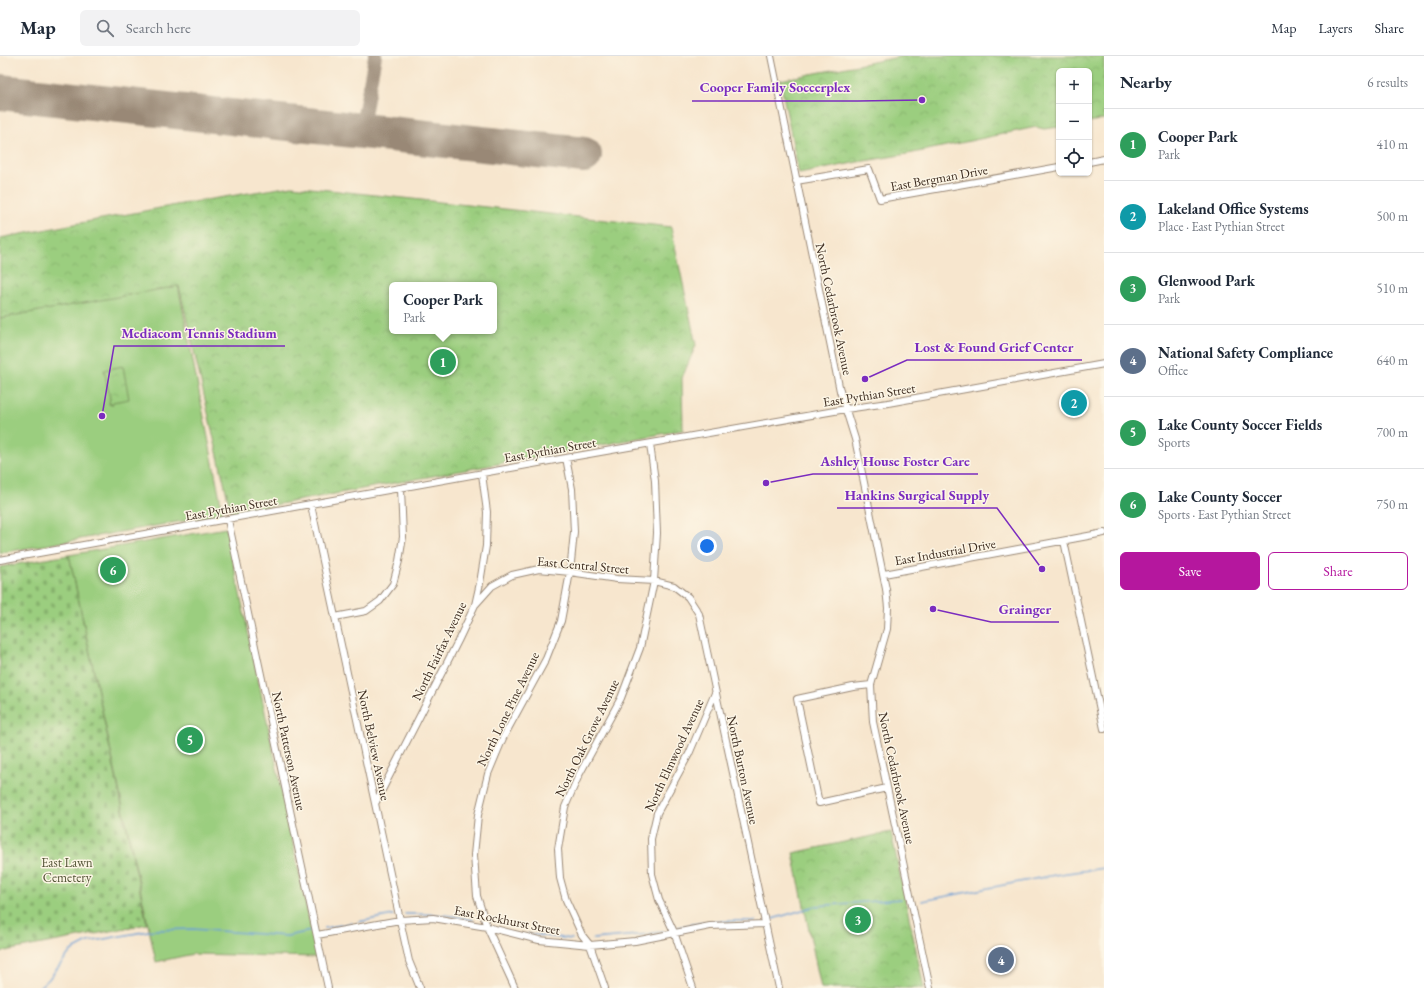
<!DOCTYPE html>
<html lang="en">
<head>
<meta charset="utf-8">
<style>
  :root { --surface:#fff; --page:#f2f2f3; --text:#1f2937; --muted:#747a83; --line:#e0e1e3; --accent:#b5179e }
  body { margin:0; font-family:"EB Garamond",serif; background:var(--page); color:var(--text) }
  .controls { position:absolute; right:12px; top:12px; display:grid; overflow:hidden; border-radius:6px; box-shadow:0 1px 3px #0004 }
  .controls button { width:36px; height:36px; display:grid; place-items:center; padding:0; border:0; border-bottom:1px solid var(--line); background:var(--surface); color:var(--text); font:20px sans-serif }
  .you { position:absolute; left:707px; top:490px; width:14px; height:14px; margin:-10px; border:3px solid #fff; border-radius:50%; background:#1a73e8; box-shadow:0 0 0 6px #1a73e833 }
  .badge { display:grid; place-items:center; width:26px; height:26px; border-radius:50%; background:var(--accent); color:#fff; font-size:13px; font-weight:700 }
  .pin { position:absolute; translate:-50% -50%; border:2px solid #fff; box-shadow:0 1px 4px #0006 }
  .popup { position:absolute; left:389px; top:226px; width:108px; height:52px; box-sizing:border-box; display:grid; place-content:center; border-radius:6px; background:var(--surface); filter:drop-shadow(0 1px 3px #0005); font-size:13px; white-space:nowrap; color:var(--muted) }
  .popup b { font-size:15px; color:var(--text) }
  .popup::after { content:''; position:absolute; left:50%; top:100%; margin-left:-8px; border:8px solid transparent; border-top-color:var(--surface) }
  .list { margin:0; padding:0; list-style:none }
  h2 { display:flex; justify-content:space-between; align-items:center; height:52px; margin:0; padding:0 16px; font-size:17px }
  h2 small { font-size:13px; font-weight:400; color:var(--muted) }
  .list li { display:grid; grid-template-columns:26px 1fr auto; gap:12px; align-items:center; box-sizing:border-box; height:72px; padding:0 16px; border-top:1px solid var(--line) }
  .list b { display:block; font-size:15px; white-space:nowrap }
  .list p { margin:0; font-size:13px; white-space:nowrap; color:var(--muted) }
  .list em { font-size:13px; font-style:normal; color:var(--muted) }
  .actions { display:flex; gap:8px; padding:12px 16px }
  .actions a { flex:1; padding:9px 0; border:1px solid var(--accent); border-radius:6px; text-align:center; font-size:14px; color:var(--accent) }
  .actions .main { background:var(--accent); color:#fff }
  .icon { flex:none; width:22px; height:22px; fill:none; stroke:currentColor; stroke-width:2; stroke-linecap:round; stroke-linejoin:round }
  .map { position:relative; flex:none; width:1104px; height:932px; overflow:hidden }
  header { display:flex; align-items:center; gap:24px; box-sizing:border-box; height:56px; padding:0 20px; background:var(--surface); border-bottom:1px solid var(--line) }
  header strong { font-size:19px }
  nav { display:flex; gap:22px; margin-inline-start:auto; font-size:14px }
  .search { width:280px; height:36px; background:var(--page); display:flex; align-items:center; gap:10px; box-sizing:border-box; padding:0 14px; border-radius:6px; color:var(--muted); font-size:15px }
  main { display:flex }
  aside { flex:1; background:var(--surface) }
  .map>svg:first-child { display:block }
  .green { fill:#9bce7f; stroke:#6b7c4e }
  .cemetery { fill:url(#cemetery-stones); stroke:#6b7c4e }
  .park { fill:url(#park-crowns); stroke:#6b7c4e; fill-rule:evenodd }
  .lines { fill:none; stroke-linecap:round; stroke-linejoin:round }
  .stream { stroke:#679dd4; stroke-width:1.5 }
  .taxiway { stroke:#998876; stroke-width:14 }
  .runway { stroke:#998876; stroke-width:36 }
  .minor-casing { stroke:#998876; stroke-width:8 }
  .minor { stroke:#fff; stroke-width:6 }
  .labels { text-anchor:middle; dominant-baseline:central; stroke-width:3; stroke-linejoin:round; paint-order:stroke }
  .street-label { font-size:13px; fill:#3b2a1e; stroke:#fcf5e5 }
  .park-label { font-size:13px; fill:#535336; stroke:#fcf5e5 }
  .leader { fill:none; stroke:#7b2cbf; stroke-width:1.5 }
  .callout-dot { fill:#7b2cbf; stroke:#fcf5e5; stroke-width:1.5 }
  .callout-label { font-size:14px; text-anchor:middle; font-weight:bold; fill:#7b2cbf; stroke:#fcf5e5; stroke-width:3; stroke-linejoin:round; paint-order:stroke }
</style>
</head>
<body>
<header>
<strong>Map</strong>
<div class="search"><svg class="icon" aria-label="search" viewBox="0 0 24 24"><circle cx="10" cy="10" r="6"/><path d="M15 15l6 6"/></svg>Search here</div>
<nav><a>Map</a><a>Layers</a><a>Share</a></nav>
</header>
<main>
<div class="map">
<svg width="1104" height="932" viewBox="0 0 1104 932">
  <defs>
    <pattern id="cemetery-stones" width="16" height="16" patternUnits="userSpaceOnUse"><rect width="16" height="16" fill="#9bce7f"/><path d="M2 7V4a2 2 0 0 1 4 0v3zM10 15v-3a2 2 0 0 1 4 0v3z" fill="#86b16d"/></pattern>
    <pattern id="park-crowns" width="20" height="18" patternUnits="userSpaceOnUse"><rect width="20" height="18" fill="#9bce7f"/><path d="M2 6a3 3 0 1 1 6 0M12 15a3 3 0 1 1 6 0" fill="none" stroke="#86b16d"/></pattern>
  </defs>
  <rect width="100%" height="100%" fill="#fcf5e5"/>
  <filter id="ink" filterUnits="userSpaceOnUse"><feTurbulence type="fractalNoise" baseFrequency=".025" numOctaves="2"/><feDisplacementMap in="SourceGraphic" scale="8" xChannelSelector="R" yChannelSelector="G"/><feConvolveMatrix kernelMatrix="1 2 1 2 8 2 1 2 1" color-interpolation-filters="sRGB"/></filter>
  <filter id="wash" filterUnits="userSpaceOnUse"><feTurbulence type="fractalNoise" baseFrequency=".012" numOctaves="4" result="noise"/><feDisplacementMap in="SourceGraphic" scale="16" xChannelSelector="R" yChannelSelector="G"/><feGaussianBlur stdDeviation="0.9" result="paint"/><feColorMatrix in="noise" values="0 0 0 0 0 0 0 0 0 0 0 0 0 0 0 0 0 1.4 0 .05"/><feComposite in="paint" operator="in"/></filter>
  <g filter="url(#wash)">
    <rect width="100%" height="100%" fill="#f7e6ce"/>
    <path class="green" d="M 178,229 L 223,458 L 0,497 L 0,262 Z
      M 226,472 L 317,901 L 193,898 L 156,906 L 69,499 Z"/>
    <path class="cemetery" d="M 69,499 L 147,868 L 0,896 L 0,511 Z"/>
    <path class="park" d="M 904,0 L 1104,0 L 1104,63 L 1089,66 L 1089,15 L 1059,15 L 1059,71 L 1044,73 L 1036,71 L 913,97 L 858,106 L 799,118 L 780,24 Z
      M 292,130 L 671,171 L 696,289 L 682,322 L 683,374 L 231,457 L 179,230 L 0,262 L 0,182 L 187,147 ZM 392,229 L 494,229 L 494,275 L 392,275 Z
      M 123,310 L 129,343 L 113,346 L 112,349 L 109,348 L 110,342 L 104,314 Z
      M 891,776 L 924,932 L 821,932 L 793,797 Z"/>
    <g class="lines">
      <path class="stream" d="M 922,845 L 1060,818 L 1104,812
        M 405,858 C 428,858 450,858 473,864
        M 769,864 L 816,850 L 901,843
        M 358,866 L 393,859
        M 678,871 C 704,865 729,864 756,865
        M 325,872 L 352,867
        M 527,878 L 572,883
        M 593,883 L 649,878 L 663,875
        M 39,932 L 48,924 L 71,895 L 88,886 L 154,874 L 193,873 L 287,880 L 311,875"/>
      <path class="taxiway" d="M 361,75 L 375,0"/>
      <path class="runway" d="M 0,36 L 584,99"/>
    </g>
  </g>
  <g filter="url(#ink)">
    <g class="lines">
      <g class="minor-casing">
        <path id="minor" d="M 771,0 L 840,335 L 855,383 L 886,533 L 888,552 L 887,573 L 871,629 L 873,666 L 930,932
          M 1089,106 L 1104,103
          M 796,125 L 869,113 L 880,143 L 1059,111
          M 311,449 L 400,864 L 409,905 L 420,932
          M 228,464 L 328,932
          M 1064,485 L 1104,673
          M 0,504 L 566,402 L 846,353 L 888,347 L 1104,308
          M 884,518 L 1104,477
          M 475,549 L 492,530 L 512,519 L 539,513 L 570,516 L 617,523 L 654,525 L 674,530 L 688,541 L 699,558 L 779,932
          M 335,561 L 366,555 L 380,545 L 393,528 L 399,505 L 403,481 L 401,433
          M 871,629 L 853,631 L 797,643 L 819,747 L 887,732
          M 376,746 L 458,585 L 475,549 L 480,527 L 486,490 L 487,456 L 482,418
          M 317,879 L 400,864 L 433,862 L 487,871 L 539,884 L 590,889 L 635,885 L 710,870 L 765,868
          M 515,932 L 487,871 L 477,840 L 474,799 L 478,759 L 488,718 L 503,682 L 546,603 L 561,565 L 570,516 L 574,476 L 572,433 L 566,402
          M 605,932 L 590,889 L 582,879 L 566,844 L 560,822 L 558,793 L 565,751 L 579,719 L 621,642 L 640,592 L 654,525 L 657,477 L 655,425 L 650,388
          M 693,932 L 674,876 L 659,844 L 652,818 L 651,783 L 657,757 L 689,698 L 715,637"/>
      </g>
      <use href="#minor" class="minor"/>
    </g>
  </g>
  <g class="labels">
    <g class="street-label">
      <text transform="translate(939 122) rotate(-10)">East Bergman Drive</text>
      <text transform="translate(834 253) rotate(78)">North Cedarbrook Avenue</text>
      <text transform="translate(869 339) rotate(-9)">East Pythian Street</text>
      <text transform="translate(550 394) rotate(-10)">East Pythian Street</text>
      <text transform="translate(231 452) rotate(-10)">East Pythian Street</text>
      <text transform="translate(945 496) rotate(-10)">East Industrial Drive</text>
      <text transform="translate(583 509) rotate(5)">East Central Street</text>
      <text transform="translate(439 595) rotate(-64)">North Fairfax Avenue</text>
      <text transform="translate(508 653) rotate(-64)">North Lone Pine Avenue</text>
      <text transform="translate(587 682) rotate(-64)">North Oak Grove Avenue</text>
      <text transform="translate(374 689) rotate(78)">North Belview Avenue</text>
      <text transform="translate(289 695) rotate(78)">North Patterson Avenue</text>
      <text transform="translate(674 699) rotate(-65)">North Elmwood Avenue</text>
      <text transform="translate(743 714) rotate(78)">North Burton Avenue</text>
      <text transform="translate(897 722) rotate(78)">North Cedarbrook Avenue</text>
      <text transform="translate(507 864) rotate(11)">East Rockhurst Street</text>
    </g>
    <g class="park-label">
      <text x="67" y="806">East Lawn<tspan x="67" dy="15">Cemetery</tspan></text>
    </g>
  </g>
  <path class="leader" d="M922 44L858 45H692M102 360L114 290H285M865 323L907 304H1082M766 427L813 418H978M1042 513L997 452H837M933 553L991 566H1059"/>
  <g class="callout-dot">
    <circle cx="922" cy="44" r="4"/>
    <circle cx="102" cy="360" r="4"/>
    <circle cx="865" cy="323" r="4"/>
    <circle cx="766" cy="427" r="4"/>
    <circle cx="1042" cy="513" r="4"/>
    <circle cx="933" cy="553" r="4"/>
  </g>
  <g class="callout-label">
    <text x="775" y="36">Cooper Family Soccerplex</text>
    <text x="199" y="282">Mediacom Tennis Stadium</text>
    <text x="994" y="296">Lost &amp; Found Grief Center</text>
    <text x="895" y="410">Ashley House Foster Care</text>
    <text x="917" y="444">Hankins Surgical Supply</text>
    <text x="1025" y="558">Grainger</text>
  </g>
</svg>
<div class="controls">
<button>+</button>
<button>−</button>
<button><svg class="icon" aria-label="locate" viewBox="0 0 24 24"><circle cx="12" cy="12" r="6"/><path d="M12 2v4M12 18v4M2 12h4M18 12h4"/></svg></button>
</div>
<div class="you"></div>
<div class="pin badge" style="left:443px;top:306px;background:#2e9e5b">1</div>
<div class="popup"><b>Cooper Park</b>Park</div>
<div class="pin badge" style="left:1074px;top:347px;background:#0f9aa8">2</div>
<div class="pin badge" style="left:858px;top:864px;background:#2e9e5b">3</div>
<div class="pin badge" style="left:1001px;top:904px;background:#5c6f8a">4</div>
<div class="pin badge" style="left:190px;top:684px;background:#2e9e5b">5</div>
<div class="pin badge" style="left:113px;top:514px;background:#2e9e5b">6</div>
</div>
<aside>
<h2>Nearby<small>6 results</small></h2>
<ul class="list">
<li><span class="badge" style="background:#2e9e5b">1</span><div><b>Cooper Park</b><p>Park</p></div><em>410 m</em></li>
<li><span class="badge" style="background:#0f9aa8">2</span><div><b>Lakeland Office Systems</b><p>Place · East Pythian Street</p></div><em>500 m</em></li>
<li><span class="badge" style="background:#2e9e5b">3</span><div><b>Glenwood Park</b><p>Park</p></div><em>510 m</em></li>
<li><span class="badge" style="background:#5c6f8a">4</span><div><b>National Safety Compliance</b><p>Office</p></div><em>640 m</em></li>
<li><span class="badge" style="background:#2e9e5b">5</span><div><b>Lake County Soccer Fields</b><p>Sports</p></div><em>700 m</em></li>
<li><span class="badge" style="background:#2e9e5b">6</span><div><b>Lake County Soccer</b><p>Sports · East Pythian Street</p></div><em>750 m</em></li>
</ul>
<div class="actions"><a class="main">Save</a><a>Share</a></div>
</aside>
</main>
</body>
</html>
